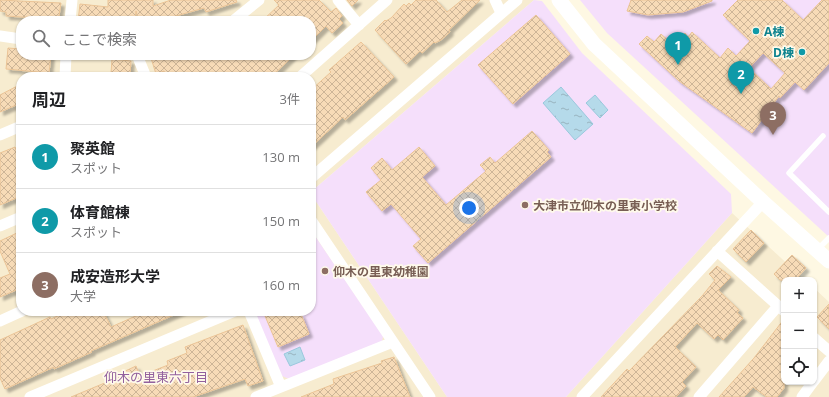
<!DOCTYPE html>
<html lang="ja">
<head>
<meta charset="utf-8">
<style>
  :root { --surface:#fff; --page:#f6f6f6; --text:#202124; --muted:#757577; --line:#e0e0e0; --accent:#804d2e }
  body { margin:0; font-family:"Open Sans","Noto Sans JP",sans-serif; background:var(--page); color:var(--text) }
  .controls { position:absolute; right:12px; bottom:12px; display:grid; overflow:hidden; border-radius:8px; box-shadow:0 1px 3px #0004 }
  .controls button { width:36px; height:36px; display:grid; place-items:center; padding:0; border:0; border-bottom:1px solid var(--line); background:var(--surface); color:var(--text); font:20px sans-serif }
  .you { position:absolute; left:469px; top:208px; width:14px; height:14px; margin:-10px; border:3px solid #fff; border-radius:50%; background:#1a73e8; box-shadow:0 0 0 6px #1a73e833 }
  .badge { display:grid; place-items:center; width:26px; height:26px; border-radius:50%; background:var(--accent); color:#fff; font-size:13px; font-weight:700 }
  .pin { position:absolute; translate:-50% -33px; filter:drop-shadow(0 1px 2px #0008) }
  .pin::after { content:''; position:absolute; top:21px; width:14px; height:12px; background:inherit; clip-path:polygon(0 0,100% 0,50% 100%) }
  .list { margin:0; padding:0; list-style:none }
  h2 { display:flex; justify-content:space-between; align-items:center; height:52px; margin:0; padding:0 16px; font-size:17px }
  h2 small { font-size:13px; font-weight:400; color:var(--muted) }
  .list li { display:grid; grid-template-columns:26px 1fr auto; gap:12px; align-items:center; box-sizing:border-box; height:64px; padding:0 16px; border-top:1px solid var(--line) }
  .list b { display:block; font-size:15px; white-space:nowrap }
  .list p { margin:0; font-size:13px; white-space:nowrap; color:var(--muted) }
  .list em { font-size:13px; font-style:normal; color:var(--muted) }
  .icon { flex:none; width:22px; height:22px; fill:none; stroke:currentColor; stroke-width:2; stroke-linecap:round; stroke-linejoin:round }
  .map { position:relative; flex:none; width:829px; height:397px; overflow:hidden }
  .search { position:absolute; background:var(--surface); box-shadow:0 1px 3px #0004; left:16px; top:16px; width:300px; height:44px; display:flex; align-items:center; gap:10px; box-sizing:border-box; padding:0 14px; border-radius:16px; color:var(--muted); font-size:15px }
  .panel { position:absolute; background:var(--surface); box-shadow:0 1px 3px #0004; left:16px; top:72px; width:300px; height:244px; border-radius:16px }
  .map>svg:first-child { display:block }
  .residential { fill:#f7ecd0; fill-rule:evenodd }
  .education { fill:#f5dffb }
  .water { fill:url(#water-ripples); stroke:#9ac8dd }
  .building { fill:url(#building-cross-hatch); stroke:#ebc496; fill-rule:evenodd; filter:url(#shadow) }
  .lines { fill:none; stroke-linecap:round; stroke-linejoin:round }
  .lane { stroke:#fff; stroke-width:5.5 }
  .street { stroke:#fff; stroke-width:11 }
  .secondary { stroke:#fff; stroke-width:15 }
  .culture-dot { fill:#0f9aa8; stroke:#fffaeb; stroke-width:1.5 }
  .education-dot { fill:#8d6e63; stroke:#fffaeb; stroke-width:1.5 }
  .labels { text-anchor:middle; dominant-baseline:central; stroke-width:3.5; stroke-linejoin:round; paint-order:stroke }
  .culture-label { font-size:12px; font-weight:bold; fill:#0d838f; stroke:#fffaeb; text-anchor:start }
  .education-label { font-size:12px; font-weight:bold; fill:#785e54; stroke:#fffaeb; text-anchor:start }
  .neighbourhood-label { font-size:13px; fill:#93619e; stroke:#fffaeb }
</style>
</head>
<body>
<div class="map">
<svg width="829" height="397" viewBox="0 0 829 397">
  <defs>
    <pattern id="water-ripples" width="26" height="14" patternUnits="userSpaceOnUse"><rect width="26" height="14" fill="#b5daea"/><path d="M2 4q2-2 4 0t4 0M15 11q2-2 4 0t4 0" fill="none" stroke="#98b4bf"/></pattern>
    <pattern id="building-cross-hatch" width="8" height="8" patternUnits="userSpaceOnUse"><rect width="8" height="8" fill="#f7dbb7"/><path d="M0 0l8 8M0 8l8-8" fill="none" stroke="#cdb597"/></pattern>
    <filter id="shadow"><feDropShadow dx="3.5" dy="3.5" stdDeviation="1" flood-color="#0004"/></filter>
  </defs>
  <rect width="100%" height="100%" fill="#fef8e3"/>
  <path class="residential" d="M 0,0 L 534,0 L 312,191 L 313,197 L 447,397 L 0,397 ZM 21,21 L 311,21 L 311,55 L 21,55 ZM 21,77 L 311,77 L 311,311 L 21,311 Z
    M 732,213 L 805,280 L 784,280 L 784,382 L 814,382 L 814,288 L 829,302 L 829,397 L 566,397 Z"/>
  <path class="education" d="M 534,0 L 542,1 L 582,53 L 731,194 L 732,213 L 566,397 L 447,397 L 313,197 L 312,191 Z
    M 580,0 L 829,0 L 829,237 L 607,33 Z
    M 311,230 L 383,336 L 382,342 L 289,379 L 282,376 L 254,311 L 311,311 Z"/>
  <path class="water" d="M 561,87 L 593,124 L 575,140 L 543,103 Z
    M 595,95 L 608,110 L 600,118 L 586,103 Z
    M 300,347 L 305,360 L 290,366 L 284,354 Z"/>
  <path class="building" d="M 0,0 L 61,3 L 59,16 L 53,17 L 53,19 L 6,16 L 6,12 L 0,11 Z
    M 108,0 L 153,0 L 153,6 L 171,0 L 236,0 L 237,2 L 206,12 L 204,8 L 158,21 L 139,21 L 136,11 L 135,21 L 78,21 L 80,4 L 108,7 Z
    M 274,0 L 319,0 L 331,12 L 336,8 L 342,16 L 339,19 L 343,23 L 332,33 L 326,26 L 311,41 L 311,21 L 262,21 L 279,5 Z
    M 347,0 L 358,0 L 352,6 Z
    M 416,0 L 436,0 L 447,12 L 462,0 L 480,0 L 449,30 L 450,32 L 441,40 L 435,43 L 434,42 L 422,53 L 420,51 L 406,64 L 375,30 L 385,20 L 386,21 L 391,18 L 404,4 L 406,6 L 409,3 L 411,5 Z
    M 631,0 L 712,0 L 712,1 L 683,12 L 648,15 L 627,11 Z
    M 738,0 L 782,0 L 803,20 L 822,0 L 829,0 L 829,63 L 804,90 L 795,82 L 780,98 L 779,96 L 752,133 L 679,81 L 639,44 L 647,36 L 654,42 L 661,34 L 669,41 L 677,32 L 682,36 L 685,33 L 688,37 L 692,32 L 720,58 L 728,48 L 736,56 L 750,41 L 723,15 ZM 763,53 L 785,73 L 771,89 L 749,68 Z
    M 536,15 L 570,54 L 513,104 L 478,65 Z
    M 361,42 L 394,77 L 345,120 L 343,117 L 311,147 L 311,90 L 331,72 L 329,70 Z
    M 8,48 L 21,49 L 21,55 L 51,55 L 49,73 L 6,69 Z
    M 161,55 L 294,55 L 271,77 L 166,77 L 164,71 L 156,74 L 151,58 Z
    M 112,59 L 131,61 L 130,74 L 111,73 Z
    M 21,84 L 21,103 L 0,112 L 0,95 Z
    M 532,131 L 549,150 L 547,152 L 551,157 L 428,263 L 413,246 L 421,239 L 391,204 L 382,211 L 366,192 L 381,180 L 371,168 L 382,158 L 392,170 L 419,147 L 435,166 L 422,177 L 446,205 L 486,171 L 480,165 L 490,157 L 495,163 Z
    M 15,147 L 21,161 L 21,196 L 0,205 L 0,153 Z
    M 751,230 L 764,243 L 746,262 L 733,249 Z
    M 21,231 L 21,288 L 0,297 L 0,278 L 10,274 L 0,251 L 0,241 Z
    M 792,255 L 806,268 L 795,280 L 780,280 L 774,274 Z
    M 717,266 L 731,277 L 718,290 L 739,310 L 737,313 L 743,318 L 723,340 L 718,335 L 714,339 L 697,323 L 675,347 L 696,367 L 682,382 L 686,386 L 676,397 L 601,397 L 627,369 L 629,371 L 702,296 L 715,280 L 709,274 Z
    M 829,304 L 829,329 L 817,317 Z
    M 68,311 L 103,311 L 111,327 L 147,311 L 183,311 L 91,351 L 92,352 L 54,369 L 54,367 L 5,389 L 0,378 L 0,340 L 50,317 L 51,319 Z
    M 263,311 L 296,311 L 298,316 L 301,314 L 309,334 L 278,347 Z
    M 784,319 L 784,388 L 777,397 L 767,397 L 753,387 L 744,397 L 719,397 L 754,358 Z
    M 243,325 L 263,381 L 248,386 L 245,379 L 193,397 L 71,397 L 107,382 L 106,380 L 136,366 L 140,376 L 168,365 L 167,361 L 187,353 L 185,347 Z
    M 394,357 L 410,397 L 301,397 L 334,384 L 333,379 L 382,363 L 381,361 Z"/>
  <g class="lines">
    <path class="lane" d="M 823,136 L 789,173 L 829,212
      M 817,250 L 829,238"/>
    <path class="street" d="M 338,0 L 359,25
      M 495,0 L 501,13
      M 70,21 L 72,0
      M 233,21 L 259,0
      M 0,36 L 21,39
      M 137,55 L 146,77
      M 65,77 L 66,55
      M 300,77 L 387,0
      M 0,135 L 21,126
      M 311,178 L 517,0
      M 311,220 L 430,397
      M 0,226 L 21,217
      M 717,251 L 784,311
      M 249,311 L 281,387
      M 0,321 L 22,311
      M 814,338 L 829,351
      M 814,381 L 829,361
      M 30,397 L 235,311
      M 256,397 L 393,342
      M 582,397 L 763,202
      M 699,397 L 778,306
      M 802,397 L 813,382"/>
    <path class="secondary" d="M 559,0 L 594,44 L 763,202 L 829,261"/>
  </g>
  <g class="culture-dot">
    <circle cx="756" cy="31" r="4"/>
    <circle cx="802" cy="52" r="4"/>
  </g>
  <g class="education-dot">
    <circle cx="525" cy="205" r="4"/>
    <circle cx="325" cy="271" r="4"/>
  </g>
  <g class="labels">
    <g class="culture-label">
      <text x="764" y="31">A棟</text>
      <text x="794" y="52" text-anchor="end">D棟</text>
    </g>
    <g class="education-label">
      <text x="533" y="205">大津市立仰木の里東小学校</text>
      <text x="333" y="271">仰木の里東幼稚園</text>
    </g>
    <g class="neighbourhood-label">
      <text x="156" y="377">仰木の里東六丁目</text>
    </g>
  </g>
</svg>
<div class="controls">
<button>+</button>
<button>−</button>
<button><svg class="icon" aria-label="locate" viewBox="0 0 24 24"><circle cx="12" cy="12" r="6"/><path d="M12 2v4M12 18v4M2 12h4M18 12h4"/></svg></button>
</div>
<div class="you"></div>
<div class="pin badge" style="left:678px;top:65px;background:#0f9aa8">1</div>
<div class="pin badge" style="left:741px;top:94px;background:#0f9aa8">2</div>
<div class="pin badge" style="left:773px;top:135px;background:#8d6e63">3</div>
<div class="search"><svg class="icon" aria-label="search" viewBox="0 0 24 24"><circle cx="10" cy="10" r="6"/><path d="M15 15l6 6"/></svg>ここで検索</div>
<section class="panel">
<h2>周辺<small>3件</small></h2>
<ul class="list">
<li><span class="badge" style="background:#0f9aa8">1</span><div><b>聚英館</b><p>スポット</p></div><em>130 m</em></li>
<li><span class="badge" style="background:#0f9aa8">2</span><div><b>体育館棟</b><p>スポット</p></div><em>150 m</em></li>
<li><span class="badge" style="background:#8d6e63">3</span><div><b>成安造形大学</b><p>大学</p></div><em>160 m</em></li>
</ul>
</section>
</div>
</body>
</html>
